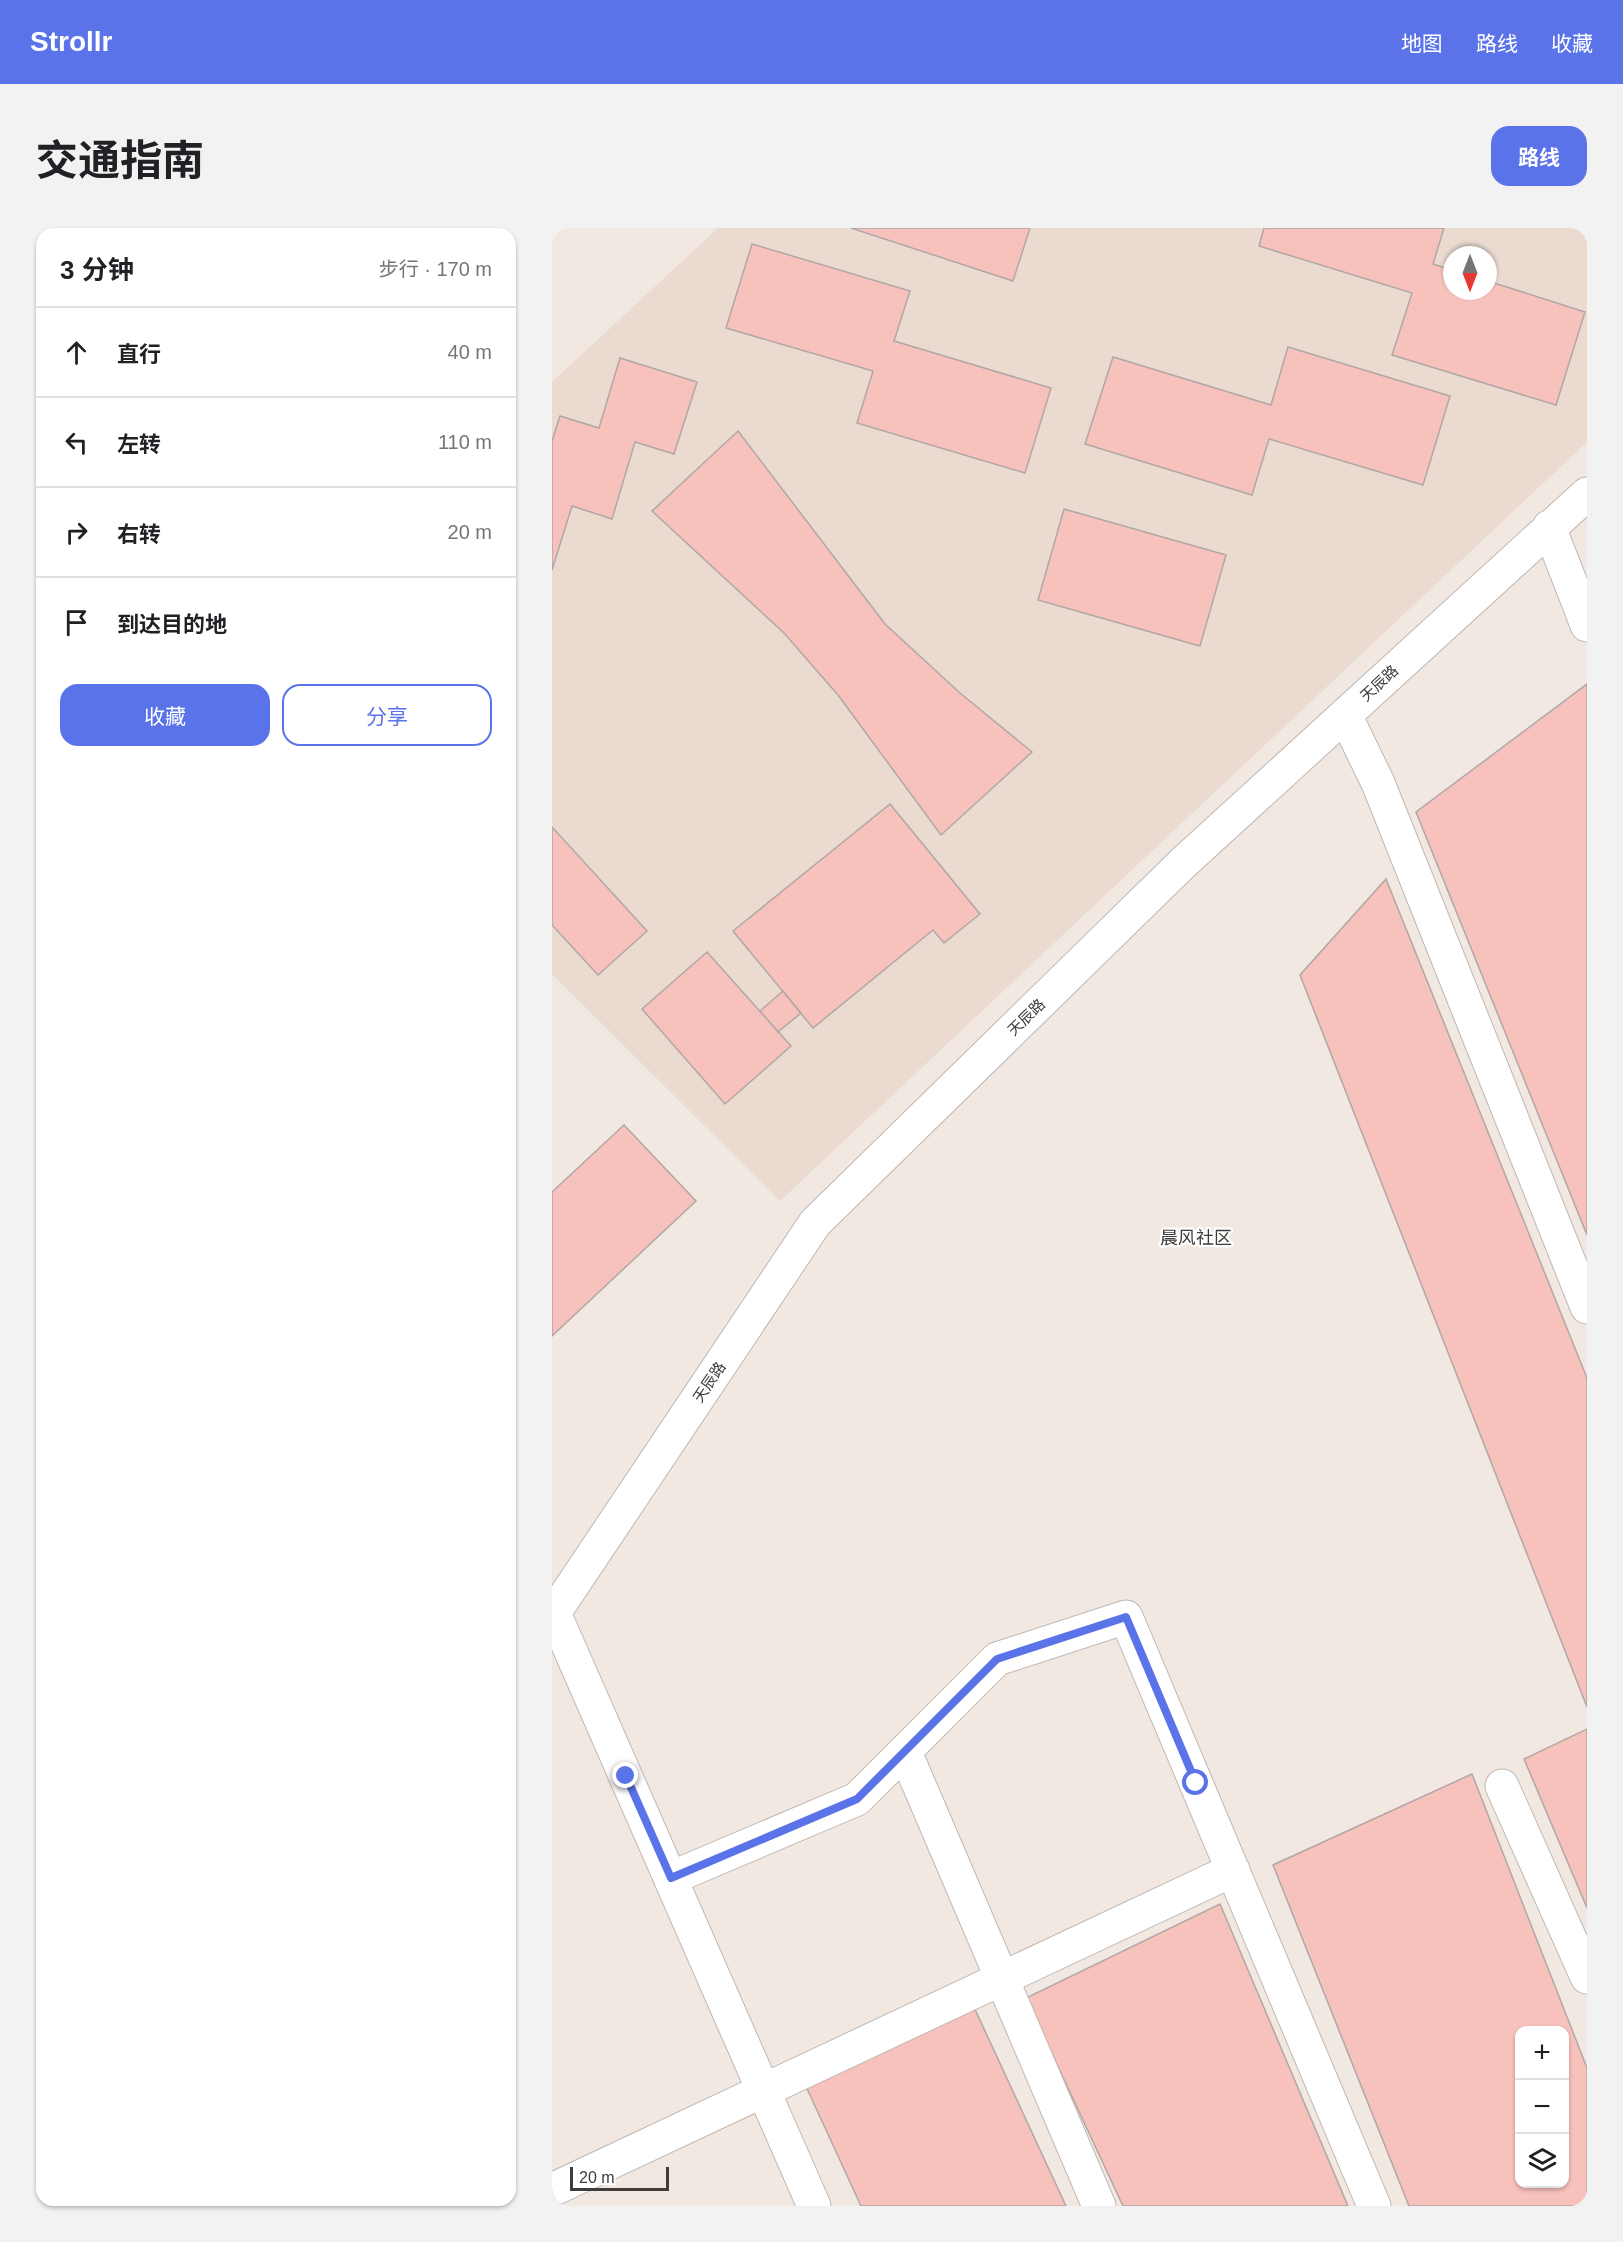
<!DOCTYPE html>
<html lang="zh">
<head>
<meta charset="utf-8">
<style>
  :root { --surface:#fff; --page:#f2f2f2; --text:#202124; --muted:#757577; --line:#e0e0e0; --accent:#5a73e9 }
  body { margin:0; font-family:Helvetica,"Noto Sans SC",sans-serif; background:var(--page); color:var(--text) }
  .controls { position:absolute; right:18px; bottom:18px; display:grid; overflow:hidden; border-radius:12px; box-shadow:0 2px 4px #0004 }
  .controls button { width:54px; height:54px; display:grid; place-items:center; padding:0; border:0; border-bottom:2px solid var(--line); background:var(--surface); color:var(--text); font:30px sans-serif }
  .compass { position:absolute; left:891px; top:18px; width:54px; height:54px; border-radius:50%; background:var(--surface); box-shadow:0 2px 4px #0004; rotate:180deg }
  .scale { position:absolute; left:18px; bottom:15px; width:99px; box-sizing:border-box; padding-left:6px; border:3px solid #3f3c3a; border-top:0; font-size:16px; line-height:21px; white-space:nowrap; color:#3f3c3a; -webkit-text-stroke:4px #fff; paint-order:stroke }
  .stop { position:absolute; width:18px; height:18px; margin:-14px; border:4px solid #5a73e9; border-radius:50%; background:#fff }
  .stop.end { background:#5a73e9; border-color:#fff; box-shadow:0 2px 6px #0008 }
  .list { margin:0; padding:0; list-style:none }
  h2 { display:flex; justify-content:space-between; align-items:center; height:78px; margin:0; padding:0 24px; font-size:26px }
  h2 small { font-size:20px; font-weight:400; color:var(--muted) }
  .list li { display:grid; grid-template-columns:39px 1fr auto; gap:18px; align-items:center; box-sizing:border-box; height:90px; padding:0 24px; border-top:2px solid var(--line) }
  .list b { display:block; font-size:22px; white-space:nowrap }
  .list em { font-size:20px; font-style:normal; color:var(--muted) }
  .actions { display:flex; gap:12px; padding:18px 24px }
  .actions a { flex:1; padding:14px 0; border:2px solid var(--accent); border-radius:18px; text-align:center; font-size:21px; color:var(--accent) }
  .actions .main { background:var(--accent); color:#fff }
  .icon { flex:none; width:33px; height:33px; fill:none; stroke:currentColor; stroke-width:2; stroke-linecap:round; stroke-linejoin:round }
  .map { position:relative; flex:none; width:1035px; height:1978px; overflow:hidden; border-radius:18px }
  header { display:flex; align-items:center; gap:36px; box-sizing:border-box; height:84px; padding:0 30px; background:var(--accent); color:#fff }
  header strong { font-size:28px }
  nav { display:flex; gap:33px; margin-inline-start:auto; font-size:21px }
  .intro { display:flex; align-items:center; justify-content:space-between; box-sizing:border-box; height:144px; padding:0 36px }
  h1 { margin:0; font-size:42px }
  .button { padding:15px 27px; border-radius:18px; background:var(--accent); color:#fff; font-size:21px; font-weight:700 }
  main { display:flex; gap:36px; padding:0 36px }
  aside { flex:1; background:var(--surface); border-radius:18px; box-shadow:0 2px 4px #0004 }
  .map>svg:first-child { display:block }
  .built { fill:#eadad0; fill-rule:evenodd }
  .building { fill:#f7c1bc; stroke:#b1a7a6; stroke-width:1.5; fill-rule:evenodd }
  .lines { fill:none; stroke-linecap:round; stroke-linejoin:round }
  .minor-casing { stroke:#c0b7b2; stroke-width:35 }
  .minor { stroke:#fff; stroke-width:33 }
  .route { stroke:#5a73e9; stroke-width:8 }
  .labels { text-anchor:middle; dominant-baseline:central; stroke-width:4.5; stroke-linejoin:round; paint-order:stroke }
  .street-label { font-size:15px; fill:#3f3c3a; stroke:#fff }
  .quarter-label { font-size:18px; fill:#3f3c3a; stroke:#fff }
</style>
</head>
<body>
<header>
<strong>Strollr</strong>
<nav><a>地图</a><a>路线</a><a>收藏</a></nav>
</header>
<div class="intro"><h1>交通指南</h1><a class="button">路线</a></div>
<main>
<aside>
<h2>3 分钟<small>步行 · 170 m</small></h2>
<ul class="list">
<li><svg class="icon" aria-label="ahead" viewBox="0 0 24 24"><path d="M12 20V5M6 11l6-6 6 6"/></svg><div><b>直行</b></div><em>40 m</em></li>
<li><svg class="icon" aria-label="left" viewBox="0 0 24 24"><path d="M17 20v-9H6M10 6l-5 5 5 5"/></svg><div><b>左转</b></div><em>110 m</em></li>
<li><svg class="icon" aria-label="right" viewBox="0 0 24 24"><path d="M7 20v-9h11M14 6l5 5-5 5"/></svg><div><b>右转</b></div><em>20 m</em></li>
<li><svg class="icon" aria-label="arrive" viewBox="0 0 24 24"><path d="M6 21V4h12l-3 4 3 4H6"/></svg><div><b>到达目的地</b></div></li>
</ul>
<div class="actions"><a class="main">收藏</a><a>分享</a></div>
</aside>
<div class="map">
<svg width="1035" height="1978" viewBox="0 0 1035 1978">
  <rect width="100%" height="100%" fill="#f1e8e2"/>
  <path class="built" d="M 166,0 L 1035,0 L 1035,214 L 228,973 L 0,746 L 0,154 ZM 900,27 L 936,27 L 936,63 L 900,63 Z"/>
  <path class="building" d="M 299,0 L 478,0 L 461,53 Z
    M 712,0 L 892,0 L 881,36 L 900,42 L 900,63 L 936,63 L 936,53 L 1033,84 L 1004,177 L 840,127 L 860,65 L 707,18 Z
    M 200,16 L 358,63 L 342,113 L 499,160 L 473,245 L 305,195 L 321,143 L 174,100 Z
    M 736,119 L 898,168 L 871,257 L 717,211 L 700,267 L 533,216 L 561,129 L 719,177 Z
    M 68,130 L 145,154 L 122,226 L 83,214 L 60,291 L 20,278 L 0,342 L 0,213 L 8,188 L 47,200 Z
    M 186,203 L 333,396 L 408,465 L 480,524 L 389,607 L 286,467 L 232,405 L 100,283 Z
    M 512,281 L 674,327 L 648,418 L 486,372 Z
    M 1035,456 L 1035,1007 L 864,584 Z
    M 338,576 L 428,686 L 392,715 L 381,702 L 261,800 L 181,703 Z
    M 0,599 L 95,703 L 46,747 L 0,697 Z
    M 834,651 L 1035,1150 L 1035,1479 L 748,747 Z
    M 155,724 L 239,818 L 173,876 L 90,781 Z
    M 231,763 L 249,785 L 226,804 L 208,783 Z
    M 72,897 L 144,973 L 0,1108 L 0,964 Z
    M 1035,1501 L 1035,1680 L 972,1531 Z
    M 920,1546 L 1035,1840 L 1035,1978 L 857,1978 L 721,1637 ZM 968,1802 L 1012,1802 L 1012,1956 L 968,1956 Z
    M 668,1676 L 796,1978 L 571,1978 L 474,1770 Z
    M 421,1777 L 514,1978 L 309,1978 L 251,1852 Z"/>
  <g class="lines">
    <g class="minor-casing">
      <path id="minor" d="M 997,299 L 1035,397
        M 793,487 L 826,555 L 1035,1079
        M 2,1385 L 262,1978
        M 0,1388 L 263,995 L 631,635 L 1035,266
        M 353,1524 L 547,1978
        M 950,1558 L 1035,1749
        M 119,1650 L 305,1571 L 445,1431 L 574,1389 L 822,1978
        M 4,1960 L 681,1642"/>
    </g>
    <use href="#minor" class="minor"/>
  </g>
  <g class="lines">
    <path class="route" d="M 74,1548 L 119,1650 L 305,1571 L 445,1431 L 574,1389 L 644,1555"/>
  </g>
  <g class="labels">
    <g class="street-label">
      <text transform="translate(827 455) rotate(-43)">天辰路</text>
      <text transform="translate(474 789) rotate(-44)">天辰路</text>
      <text transform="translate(157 1154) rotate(-56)">天辰路</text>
    </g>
    <g class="quarter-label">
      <text x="644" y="1010">晨风社区</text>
    </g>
  </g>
</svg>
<div class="controls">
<button>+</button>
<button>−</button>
<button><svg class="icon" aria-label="layers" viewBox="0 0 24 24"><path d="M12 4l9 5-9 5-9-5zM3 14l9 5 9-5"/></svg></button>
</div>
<svg class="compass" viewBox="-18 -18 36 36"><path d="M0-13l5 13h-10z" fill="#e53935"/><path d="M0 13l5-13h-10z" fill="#757577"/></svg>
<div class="scale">20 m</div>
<div class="stop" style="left:644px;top:1555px"></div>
<div class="stop end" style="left:74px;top:1548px"></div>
</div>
</main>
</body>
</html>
